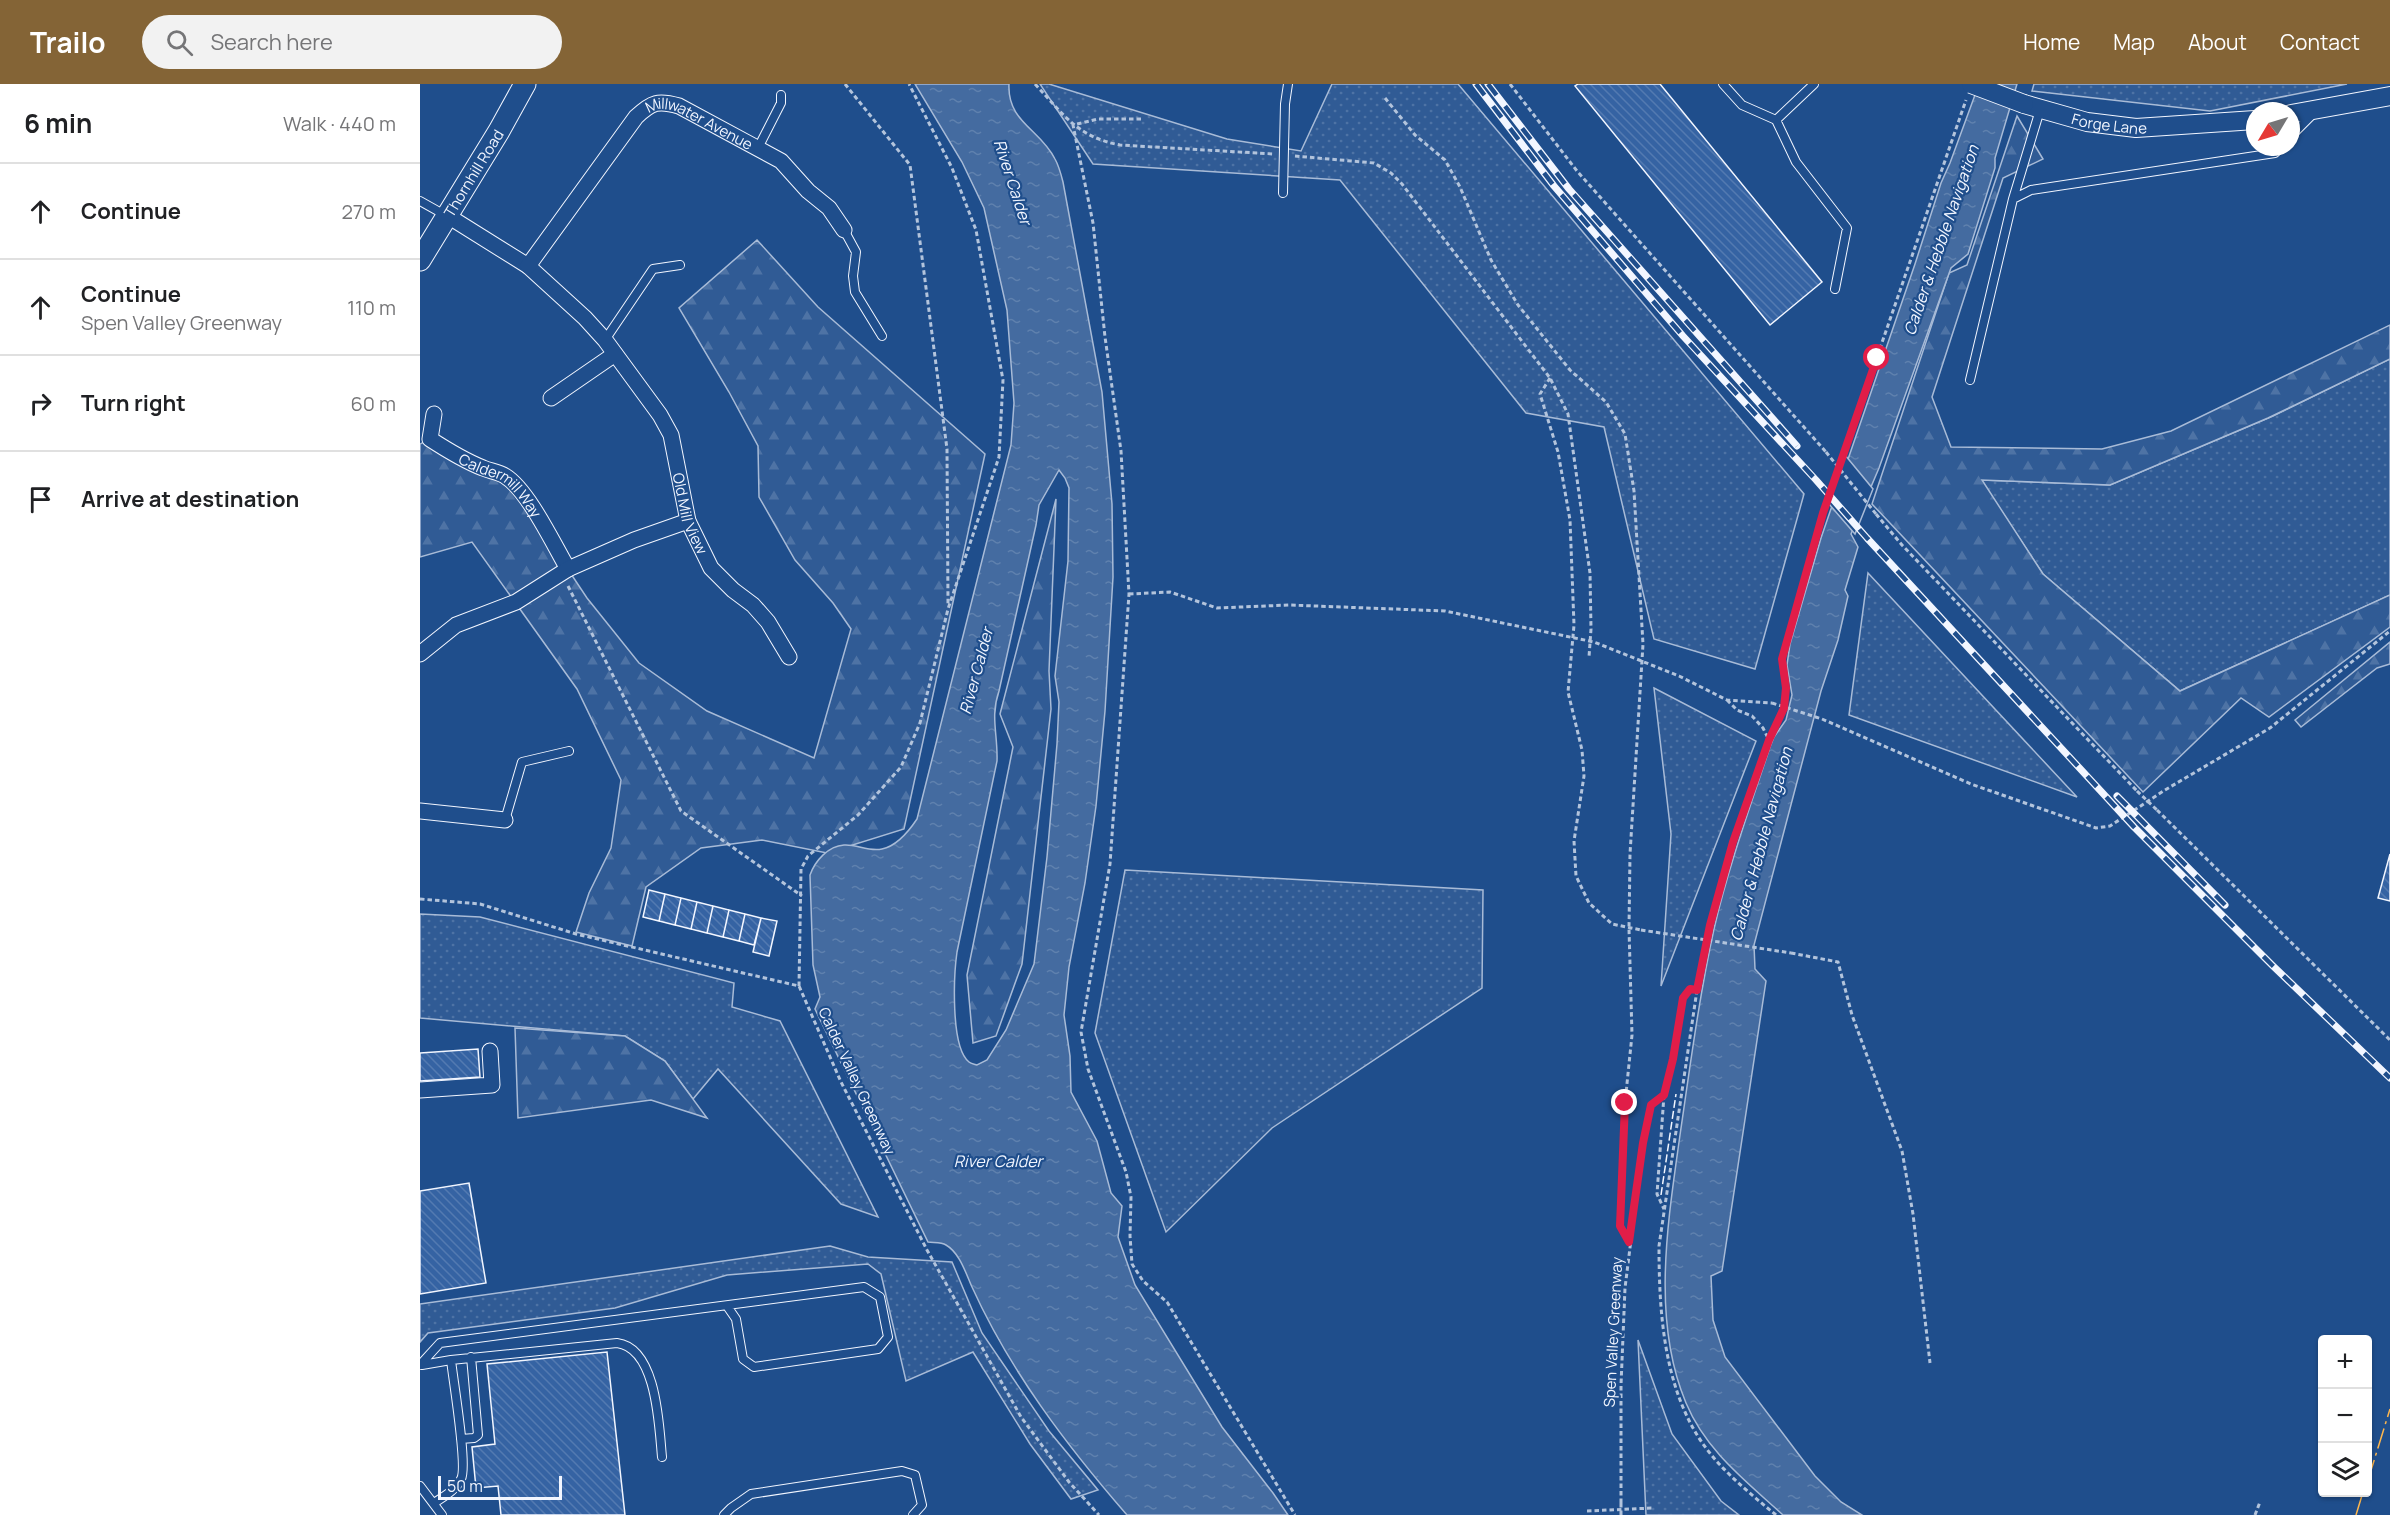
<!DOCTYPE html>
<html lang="en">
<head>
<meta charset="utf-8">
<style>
  :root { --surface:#fff; --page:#f2f2f2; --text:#202124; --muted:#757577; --line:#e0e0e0; --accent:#846436 }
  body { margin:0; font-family:Manrope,sans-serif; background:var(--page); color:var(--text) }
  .controls { position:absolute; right:18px; bottom:18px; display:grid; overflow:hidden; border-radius:6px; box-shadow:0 2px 4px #0004 }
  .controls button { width:54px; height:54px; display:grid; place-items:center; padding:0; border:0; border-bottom:2px solid var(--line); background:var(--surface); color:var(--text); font:30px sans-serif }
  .compass { position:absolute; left:1826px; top:18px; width:54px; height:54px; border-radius:50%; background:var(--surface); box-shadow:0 2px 4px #0004; rotate:232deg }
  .scale { position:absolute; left:18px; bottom:15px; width:124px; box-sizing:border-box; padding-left:6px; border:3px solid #f2f6ff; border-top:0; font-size:16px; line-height:21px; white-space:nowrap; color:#f2f6ff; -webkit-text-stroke:4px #1f4e8c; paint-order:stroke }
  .stop { position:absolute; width:18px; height:18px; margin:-14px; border:4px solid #e11d48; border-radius:50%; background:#fff }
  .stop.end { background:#e11d48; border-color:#fff; box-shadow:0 2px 6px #0008 }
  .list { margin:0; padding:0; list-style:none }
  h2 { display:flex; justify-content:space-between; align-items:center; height:78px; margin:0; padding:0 24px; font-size:26px }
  h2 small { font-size:20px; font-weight:400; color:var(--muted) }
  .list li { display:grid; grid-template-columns:39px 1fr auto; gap:18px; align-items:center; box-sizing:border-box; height:96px; padding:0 24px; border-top:2px solid var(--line) }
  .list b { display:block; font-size:22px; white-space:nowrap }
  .list p { margin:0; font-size:20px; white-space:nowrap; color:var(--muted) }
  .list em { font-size:20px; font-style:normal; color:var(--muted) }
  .icon { flex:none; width:33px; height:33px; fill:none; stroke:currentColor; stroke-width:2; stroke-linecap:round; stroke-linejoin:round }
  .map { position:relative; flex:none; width:1970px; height:1431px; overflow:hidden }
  header { display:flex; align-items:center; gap:36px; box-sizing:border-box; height:84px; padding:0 30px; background:var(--accent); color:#fff }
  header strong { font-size:28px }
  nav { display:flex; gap:33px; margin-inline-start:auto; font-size:21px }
  .search { width:420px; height:54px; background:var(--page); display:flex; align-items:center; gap:15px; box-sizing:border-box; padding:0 21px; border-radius:33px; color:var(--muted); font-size:22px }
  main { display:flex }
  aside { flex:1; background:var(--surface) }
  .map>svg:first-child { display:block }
  .grass { fill:url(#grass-dots); stroke:#a8bbd7; stroke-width:1.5 }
  .forest { fill:url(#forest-firs); stroke:#a8bbd7; stroke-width:1.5 }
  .water { fill:url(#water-ripples); stroke:#a8bbd7; stroke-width:1.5; fill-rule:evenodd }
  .pier { fill:#1f4e8c; stroke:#a8bbd7; stroke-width:1.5 }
  .building { fill:url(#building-back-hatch); stroke:#f2f6ff; stroke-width:1.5 }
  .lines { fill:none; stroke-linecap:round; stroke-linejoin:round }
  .service-casing { stroke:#f2f6ff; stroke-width:10 }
  .minor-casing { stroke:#f2f6ff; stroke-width:17 }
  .tertiary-casing { stroke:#f2f6ff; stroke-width:20 }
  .secondary-casing { stroke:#f2f6ff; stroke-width:23 }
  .path { stroke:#b3c4dc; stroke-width:3; stroke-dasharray:4.5 3; stroke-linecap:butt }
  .service { stroke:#1f4e8c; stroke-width:8 }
  .minor { stroke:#1f4e8c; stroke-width:15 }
  .tertiary { stroke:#1f4e8c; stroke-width:18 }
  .secondary { stroke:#1f4e8c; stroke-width:21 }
  .rail-casing { stroke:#f2f6ff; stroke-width:7 }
  .rail { stroke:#1f4e8c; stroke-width:4.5; stroke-dasharray:14; stroke-linecap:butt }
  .tertiary-bridge-casing { stroke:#f2f6ff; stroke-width:20; stroke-linecap:butt }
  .path-bridge { stroke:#b3c4dc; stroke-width:3; stroke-dasharray:4.5 3; stroke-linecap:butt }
  .tertiary-bridge { stroke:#1f4e8c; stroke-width:18 }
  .fence { stroke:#f2f6ff; stroke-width:1.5; stroke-dasharray:8 3; stroke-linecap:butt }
  .power { stroke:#ffb74d; stroke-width:1.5; stroke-dasharray:21 4.5 3 4.5; stroke-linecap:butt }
  .route { stroke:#e11d48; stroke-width:8 }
  .labels { text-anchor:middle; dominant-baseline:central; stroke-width:4.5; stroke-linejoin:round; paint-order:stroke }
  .street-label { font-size:15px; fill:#f2f6ff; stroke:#1f4e8c }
  .water-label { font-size:16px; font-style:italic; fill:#f2f6ff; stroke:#1f4e8c }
</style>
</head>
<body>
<header>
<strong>Trailo</strong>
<div class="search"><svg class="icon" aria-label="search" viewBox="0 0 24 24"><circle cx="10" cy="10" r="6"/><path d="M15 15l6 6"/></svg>Search here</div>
<nav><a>Home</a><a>Map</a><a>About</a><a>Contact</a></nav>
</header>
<main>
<aside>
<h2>6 min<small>Walk · 440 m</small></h2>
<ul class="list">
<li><svg class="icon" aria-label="ahead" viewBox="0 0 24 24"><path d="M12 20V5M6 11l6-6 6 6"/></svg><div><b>Continue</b></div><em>270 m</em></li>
<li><svg class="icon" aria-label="ahead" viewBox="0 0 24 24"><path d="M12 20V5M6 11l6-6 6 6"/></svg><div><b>Continue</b><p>Spen Valley Greenway</p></div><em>110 m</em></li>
<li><svg class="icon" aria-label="right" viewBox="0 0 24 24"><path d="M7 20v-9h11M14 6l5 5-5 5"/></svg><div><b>Turn right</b></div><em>60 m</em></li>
<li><svg class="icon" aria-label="arrive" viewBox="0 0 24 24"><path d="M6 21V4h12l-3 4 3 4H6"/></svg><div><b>Arrive at destination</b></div></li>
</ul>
</aside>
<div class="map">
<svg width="1970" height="1431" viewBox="0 0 1970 1431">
  <defs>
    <pattern id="grass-dots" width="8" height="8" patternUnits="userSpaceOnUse" patternTransform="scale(1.5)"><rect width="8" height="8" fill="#305b95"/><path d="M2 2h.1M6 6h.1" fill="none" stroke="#4e73a5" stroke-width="1.8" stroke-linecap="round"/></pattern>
    <pattern id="forest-firs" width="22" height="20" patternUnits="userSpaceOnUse" patternTransform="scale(1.5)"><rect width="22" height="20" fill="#305b95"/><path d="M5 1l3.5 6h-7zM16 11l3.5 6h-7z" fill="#4e73a5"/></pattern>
    <pattern id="water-ripples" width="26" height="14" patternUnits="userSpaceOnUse" patternTransform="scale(1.5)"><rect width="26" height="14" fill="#446ba0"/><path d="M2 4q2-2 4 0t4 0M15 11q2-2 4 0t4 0" fill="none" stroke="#5f81ae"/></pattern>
    <pattern id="building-back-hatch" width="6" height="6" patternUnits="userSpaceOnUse" patternTransform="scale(1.5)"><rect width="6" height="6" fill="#3563a3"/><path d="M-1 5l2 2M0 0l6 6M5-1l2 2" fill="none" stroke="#537ab1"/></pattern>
  </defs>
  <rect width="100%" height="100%" fill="#1f4e8c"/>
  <path class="grass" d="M 620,0 L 629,0 L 807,55 L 881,67 L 912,0 L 1038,0 L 1384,410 L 1335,585 L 1234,555 L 1184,343 L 1106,329 L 920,96 L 673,80 Z
    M 1614,0 L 1927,0 L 1790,27 L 1612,7 Z
    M 1970,275 L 1970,511 L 1760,607 L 1623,490 L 1561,396 L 1690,401 L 1853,332 Z
    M 1448,489 L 1657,713 L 1429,631 Z
    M 1234,604 L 1336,657 L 1241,902 L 1251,750 Z
    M 705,786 L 1063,806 L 1062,904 L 852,1044 L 746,1148 L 675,949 Z
    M 0,830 L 60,833 L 314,899 L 312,923 L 360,937 L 458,1133 L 421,1120 L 298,985 L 273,1015 L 245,977 L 205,952 L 0,934 Z
    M 410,1162 L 448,1173 L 532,1178 L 562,1249 L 629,1347 L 678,1406 L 651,1415 L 610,1360 L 553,1268 L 486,1297 L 461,1190 L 448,1180 L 307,1191 L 195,1224 L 8,1249 L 0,1258 L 0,1220 Z
    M 1218,1256 L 1252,1350 L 1301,1417 L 1319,1431 L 1226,1431 Z"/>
  <path class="forest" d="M 1597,32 L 1623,75 L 1583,94 L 1512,313 L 1531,363 L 1682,365 L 1751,347 L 1970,241 L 1970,275 L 1848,334 L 1690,401 L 1562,396 L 1623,490 L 1760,607 L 1970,511 L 1970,543 L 1849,633 L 1821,614 L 1723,708 L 1452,420 L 1529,189 L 1547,181 Z
    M 337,156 L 398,223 L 565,370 L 484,745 L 407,769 L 342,756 L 281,764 L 226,803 L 212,862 L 156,848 L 169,809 L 191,764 L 201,696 L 157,605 L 52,458 L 0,473 L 0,360 L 10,355 L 86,392 L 167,514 L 219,579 L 287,627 L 394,674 L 431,545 L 413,519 L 375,476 L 339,413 L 338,362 L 309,308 L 259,224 Z
    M 636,415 L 629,587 L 631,625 L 602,880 L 576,952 L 553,959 L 547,891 L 593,663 L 580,630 Z
    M 1970,558 L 1970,580 L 1957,584 L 1881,643 L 1875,636 Z
    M 95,944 L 205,952 L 245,977 L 287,1034 L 231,1016 L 98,1034 Z"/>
  <path class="water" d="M 495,0 L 589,0 C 587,38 620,45 635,75 C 639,82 641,90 643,98 L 682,308 L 692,420 L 693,493 L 685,627 L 676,722 L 665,799 L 649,883 L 644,931 L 650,972 L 651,1008 L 677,1057 L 691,1109 L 702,1122 L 698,1153 L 715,1201 L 802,1343 L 853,1409 L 868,1431 L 707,1431 C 647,1362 590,1287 552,1203 C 546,1190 540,1169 526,1161 C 521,1158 513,1159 508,1158 L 395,925 L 400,913 L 393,881 L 390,791 C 395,777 408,762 424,761 C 437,760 448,768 462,765 C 477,762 489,747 497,735 L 591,361 L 594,319 L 587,226 L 564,124 L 542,78 ZM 639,386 L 645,394 L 649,404 L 648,477 L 635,592 L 639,618 L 637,660 L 627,773 L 614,880 L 586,946 L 567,976 L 557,981 C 555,980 551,980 549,978 C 530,963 534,889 537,868 L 577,677 C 578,650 570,633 579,607 L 616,441 L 619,421 Z
    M 1559,0 L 1597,0 L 1575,74 L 1575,84 L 1548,170 L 1531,184 L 1459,384 L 1431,450 L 1438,463 L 1425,506 L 1428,512 L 1418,556 L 1401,607 L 1334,861 L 1335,885 L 1346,897 L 1302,1187 L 1291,1192 L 1293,1236 L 1305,1273 L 1395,1392 L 1421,1418 L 1442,1431 L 1363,1431 C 1326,1397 1286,1367 1266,1319 C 1231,1236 1248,1137 1260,1051 C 1270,983 1279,913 1294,845 C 1308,784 1330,723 1350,663 L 1354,653 L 1366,636 L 1372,611 L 1367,581 L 1370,560 L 1401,454 L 1495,180 L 1521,99 L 1530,79 Z"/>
  <path class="pier" d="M 1425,371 L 1453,405 L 1435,450 L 1409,420 Z"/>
  <path class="building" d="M 1158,0 L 1240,0 L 1402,198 L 1350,241 L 1155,2 Z
    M 1970,770 L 1970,817 L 1958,814 Z
    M 229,806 L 245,810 L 239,837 L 223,833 Z
    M 245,810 L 261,814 L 255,841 L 239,837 Z
    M 261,814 L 277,818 L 271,845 L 255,841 Z
    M 277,818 L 293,822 L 287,849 L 271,845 Z
    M 293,822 L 309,826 L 303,853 L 287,849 Z
    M 309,826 L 325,830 L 319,857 L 303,853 Z
    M 325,830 L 341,834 L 334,861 L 319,857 Z
    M 341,834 L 357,837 L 349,872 L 333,868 Z
    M 58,965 L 60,993 L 0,997 L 0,969 Z
    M 49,1099 L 66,1199 L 0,1210 L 0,1107 Z
    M 187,1268 L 205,1431 L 81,1431 L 78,1402 L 56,1404 L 52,1363 L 75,1360 L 67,1280 Z"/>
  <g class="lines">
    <g class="service-casing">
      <path id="service" d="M 1303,0 L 1322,21 L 1356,36 L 1394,0
        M 1356,36 L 1376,78 L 1427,144 L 1415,205
        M 1871,52 L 1892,31
        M 338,64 L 361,19 L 361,11
        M 863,109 L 865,20 L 868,0
        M 1593,115 L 1620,26
        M 0,117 L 25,131
        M 424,146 L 436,168 L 433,192 L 435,208 L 462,252
        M 185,256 L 233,185 L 260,181
        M 1550,296 L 1593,115 L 1611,106 L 1855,69 L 1861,63
        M 85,736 L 102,678 L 149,667
        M 31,1276 L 197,1259 C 237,1264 239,1342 242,1373
        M 0,1281 L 20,1259 L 444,1203 L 460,1213 L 468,1253 L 458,1265 L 334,1283 L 323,1275 L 316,1235 L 307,1222
        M 2,1281 L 31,1276 C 33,1295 48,1383 41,1395 C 36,1406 23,1413 14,1419
        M 41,1355 L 54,1354 L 58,1351 L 51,1273
        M 0,1402 L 22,1431
        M 304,1431 L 311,1424 L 331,1410 L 482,1387 L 495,1391 L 502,1421 L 493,1431"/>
    </g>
    <g class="minor-casing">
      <g id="minor">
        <path id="s1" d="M 28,132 L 108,182 L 165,234 L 185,256 L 240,331 L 251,351 L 268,437 L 291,484 L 313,506 L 333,521 L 348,538 L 369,573"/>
        <path id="s2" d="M 108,182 L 216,33 C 232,18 238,16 259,22 L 361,77 L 388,107 L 409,124 L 424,146"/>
        <path d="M 131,314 L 195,270"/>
        <path id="s3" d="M 14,330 L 10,355 C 27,366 45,377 63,384 C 70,387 79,388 85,392 C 108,406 134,461 148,485"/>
        <path d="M 0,570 L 36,541 L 96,518 L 148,485 L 214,456 L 268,437"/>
        <path d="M 0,727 L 85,736"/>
        <path d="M 0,1006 L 72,1001 L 70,967"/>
      </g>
    </g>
    <g class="tertiary-casing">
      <g id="tertiary">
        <path id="s4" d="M 1604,20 L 1667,38 L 1716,44 L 1835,36"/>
        <path d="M 1871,30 L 1970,12"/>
      </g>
    </g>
    <g class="secondary-casing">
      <g id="secondary">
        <path id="s5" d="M 0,176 L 79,47 L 105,0"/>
      </g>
    </g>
    <path class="path" d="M 425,0 L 490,81 L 527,365 L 528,520
      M 615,0 C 643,30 657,53 700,61 L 854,70
      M 1090,0 L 1157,87 L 1406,368
      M 965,14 L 995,51 L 1025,76 L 1040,103 L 1071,176 L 1098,221 L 1150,286 L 1186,318 L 1205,350 L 1214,407 L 1223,560 L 1210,770 L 1209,845 L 1212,951 L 1205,1019 L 1200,1142 L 1209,1158
      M 721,35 L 678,35 L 653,41 L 673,139 L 685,253 L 701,367 L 709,510 L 690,780 L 661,948 L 668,985 L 706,1088 L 711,1113 L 710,1152 L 712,1180 L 723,1197 L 747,1218 L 875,1431
      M 875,72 L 954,79 L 971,89 L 982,100 L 1130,294 L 1148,330 L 1170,489 L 1171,545 L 1169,573
      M 1130,294 L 1120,310 L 1138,368 L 1150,436 L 1154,541 L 1148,608 L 1162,666 L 1164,692 L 1154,757 L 1156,792 L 1169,819 L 1192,840 L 1221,846
      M 1456,430 L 1482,461 L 1717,707
      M 148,502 L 261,727 L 382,812
      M 709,510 L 750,508 L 797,524 L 869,521 L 1025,527 L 1174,558 L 1259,592 L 1307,616 L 1352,619
      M 1307,616 L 1317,626 L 1332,632 L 1343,644 L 1349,656
      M 1402,635 L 1551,700 L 1676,744 L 1690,742 L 1745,706 L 1850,644 L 1970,547
      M 1737,726 L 1970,956
      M 0,815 L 60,820 L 156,850 L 379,902 L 421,998 L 507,1166 L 550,1242 L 601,1333 L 649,1398 L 679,1431
      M 1371,869 L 1418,878 L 1432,931 L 1482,1067 L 1493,1130 L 1510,1279
      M 379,902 L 381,785 L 388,772 L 438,731 L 481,683 L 500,639 L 528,525 L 579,373 L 583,296 L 556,146 L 532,84 L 489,0
      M 1244,1011 L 1237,1110 L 1244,1125
      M 1201,1419 L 1201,1301 L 1205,1204 L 1223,1059 L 1231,1021 L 1244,1011 L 1248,998 L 1263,914 L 1270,905 L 1277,906
      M 1167,1427 L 1233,1424
      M 1356,1431 C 1333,1412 1308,1392 1289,1368 C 1244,1311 1239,1231 1239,1162 L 1277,906 L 1290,841 L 1313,758 L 1349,656 L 1364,624 L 1366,604 L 1362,575 L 1403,429 L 1546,16
      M 1835,1431 L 1840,1418"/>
    <use href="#service" class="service"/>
    <use href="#minor" class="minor"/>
    <use href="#tertiary" class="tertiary"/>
    <use href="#secondary" class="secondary"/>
    <g class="rail-casing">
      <path id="rail" d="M 1056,0 L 1134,102 L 1263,252 L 1396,396 L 1447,454 L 1714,743 L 1852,881 L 1970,994
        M 1068,0 L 1149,105 L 1377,362
        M 1697,712 L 1805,821"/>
    </g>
    <use href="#rail" class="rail"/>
    <g class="tertiary-bridge-casing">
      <path id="tertiary-bridge" d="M 1551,0 L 1604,20"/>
    </g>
    <path class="path-bridge" d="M 1406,368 L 1456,430
      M 1352,619 L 1402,635
      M 1717,707 L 1737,726
      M 1221,846 L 1371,869
      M 1201,1431 L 1201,1419"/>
    <use href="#tertiary-bridge" class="tertiary-bridge"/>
    <path class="fence" d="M 1241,1111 L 1256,1010"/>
    <path class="power" d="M 1948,1396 L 1970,1325
      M 1936,1431 L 1943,1408"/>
  </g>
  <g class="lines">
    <path class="route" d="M 1205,1019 L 1200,1142 L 1209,1158 L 1223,1059 L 1231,1021 L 1244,1011 L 1253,975 L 1263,914 L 1270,905 L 1277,906 L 1290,841 L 1313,758 L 1349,656 L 1364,624 L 1366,604 L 1362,575 L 1403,429 L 1457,274"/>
  </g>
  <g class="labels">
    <g class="street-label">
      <text stroke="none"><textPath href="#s4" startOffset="88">Forge Lane</textPath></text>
      <text stroke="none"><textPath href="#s2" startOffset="256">Millwater Avenue</textPath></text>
      <text stroke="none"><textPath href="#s5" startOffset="102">Thornhill Road</textPath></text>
      <text stroke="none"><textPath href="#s3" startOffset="111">Caldermill Way</textPath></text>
      <text stroke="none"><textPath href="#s1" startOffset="398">Old Mill View</textPath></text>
      <text transform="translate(437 997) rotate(65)">Calder Valley Greenway</text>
      <text transform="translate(1193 1248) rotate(-87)">Spen Valley Greenway</text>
    </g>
    <g class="water-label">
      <text transform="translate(593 98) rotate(72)">River Calder</text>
      <text transform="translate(1521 156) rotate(-71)">Calder &amp; Hebble Navigation</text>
      <text transform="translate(556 587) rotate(-75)">River Calder</text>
      <text transform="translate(1341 760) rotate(-75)">Calder &amp; Hebble Navigation</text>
      <text x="578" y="1077">River Calder</text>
    </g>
  </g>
</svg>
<div class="controls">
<button>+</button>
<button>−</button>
<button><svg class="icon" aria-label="layers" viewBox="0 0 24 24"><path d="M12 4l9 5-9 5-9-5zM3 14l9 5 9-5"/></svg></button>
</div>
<svg class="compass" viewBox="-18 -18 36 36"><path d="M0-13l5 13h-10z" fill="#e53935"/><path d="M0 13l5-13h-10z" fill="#757577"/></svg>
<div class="scale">50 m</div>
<div class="stop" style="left:1457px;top:274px"></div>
<div class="stop end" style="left:1205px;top:1019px"></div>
</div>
</main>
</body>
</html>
